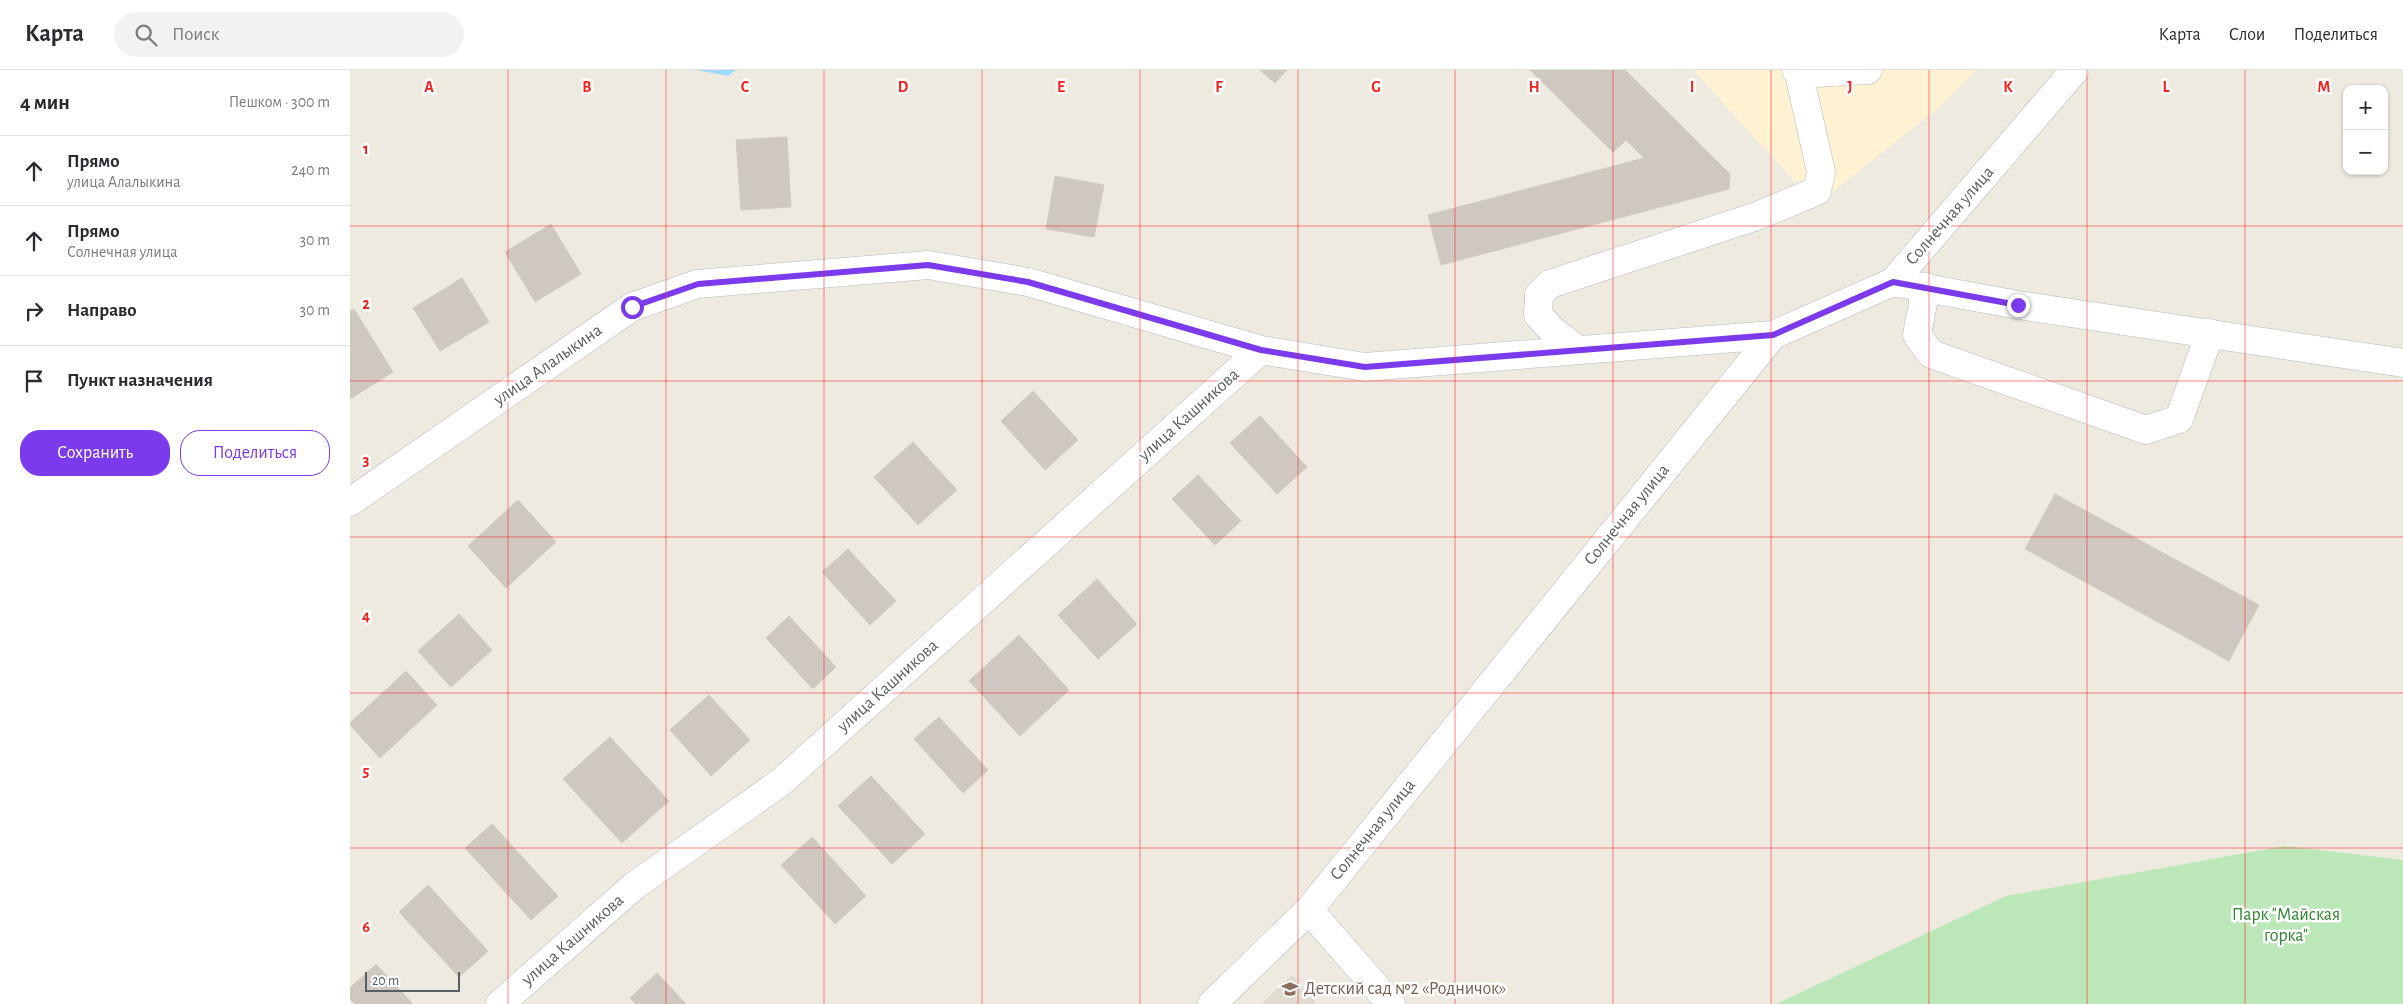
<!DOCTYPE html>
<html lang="ru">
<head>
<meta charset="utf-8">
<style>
  :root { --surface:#fff; --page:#f2f2f3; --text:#2b2b33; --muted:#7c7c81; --line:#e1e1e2; --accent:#7c3aed }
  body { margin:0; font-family:"Alegreya Sans",sans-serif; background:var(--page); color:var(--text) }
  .controls { position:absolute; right:15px; top:15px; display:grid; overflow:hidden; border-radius:10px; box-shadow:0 1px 4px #0004 }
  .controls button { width:45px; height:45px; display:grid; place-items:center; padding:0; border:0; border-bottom:1px solid var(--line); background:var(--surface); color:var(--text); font:25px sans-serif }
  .scale { position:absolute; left:15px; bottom:12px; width:95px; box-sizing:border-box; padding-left:5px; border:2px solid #595e63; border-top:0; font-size:14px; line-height:18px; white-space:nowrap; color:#595e63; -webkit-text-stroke:4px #fff; paint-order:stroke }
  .stop { position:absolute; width:15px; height:15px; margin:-11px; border:4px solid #7c3aed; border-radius:50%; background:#fff }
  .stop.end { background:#7c3aed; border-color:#fff; box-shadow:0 1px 5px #0008 }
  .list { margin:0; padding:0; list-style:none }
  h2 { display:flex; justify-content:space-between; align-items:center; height:65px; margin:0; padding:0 20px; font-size:21px }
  h2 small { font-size:16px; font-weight:400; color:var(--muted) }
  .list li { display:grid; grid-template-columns:32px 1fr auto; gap:15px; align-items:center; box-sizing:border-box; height:70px; padding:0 20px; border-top:1px solid var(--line) }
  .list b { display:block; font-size:19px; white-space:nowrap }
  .list p { margin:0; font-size:16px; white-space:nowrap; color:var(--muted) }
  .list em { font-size:16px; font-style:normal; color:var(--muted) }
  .actions { display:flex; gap:10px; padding:15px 20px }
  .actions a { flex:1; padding:11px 0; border:1px solid var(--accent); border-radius:20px; text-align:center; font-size:18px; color:var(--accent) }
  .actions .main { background:var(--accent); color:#fff }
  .icon { flex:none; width:28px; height:28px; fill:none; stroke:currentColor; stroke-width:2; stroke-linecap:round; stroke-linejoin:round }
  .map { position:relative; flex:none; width:2053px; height:934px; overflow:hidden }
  header { display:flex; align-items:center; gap:30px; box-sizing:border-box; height:70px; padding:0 25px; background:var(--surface); border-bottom:1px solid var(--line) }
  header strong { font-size:24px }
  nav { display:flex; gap:28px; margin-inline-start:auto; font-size:18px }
  .search { width:350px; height:45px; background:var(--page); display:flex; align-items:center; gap:12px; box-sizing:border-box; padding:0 18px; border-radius:28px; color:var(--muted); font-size:19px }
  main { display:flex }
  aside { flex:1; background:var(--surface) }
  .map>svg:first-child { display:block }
  .commercial { fill:#fff2d3 }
  .education { fill:#e0dcd0 }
  .green { fill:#bce8b9 }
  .water { fill:#9edaff }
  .building { fill:#cec8c1; stroke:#d3cbbe }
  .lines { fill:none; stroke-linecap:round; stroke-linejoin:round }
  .minor-casing { stroke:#b6b9be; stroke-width:29 }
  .minor { stroke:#fff; stroke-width:28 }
  .route { stroke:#7c3aed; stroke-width:6 }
  .grid { fill:none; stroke:#fa1e1a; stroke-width:1; stroke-opacity:0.55 }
  .labels { text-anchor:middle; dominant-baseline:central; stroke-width:5; stroke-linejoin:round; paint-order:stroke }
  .street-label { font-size:18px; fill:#595e63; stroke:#fff }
  .park-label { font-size:18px; fill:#2e872d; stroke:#fff }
  .education-label { font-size:18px; fill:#785e54; stroke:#fff; text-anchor:start }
  .grid-label { font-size:16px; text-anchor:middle; font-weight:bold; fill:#fa1e1a; stroke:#fff; stroke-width:5; stroke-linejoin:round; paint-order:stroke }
</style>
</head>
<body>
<header>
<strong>Карта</strong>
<div class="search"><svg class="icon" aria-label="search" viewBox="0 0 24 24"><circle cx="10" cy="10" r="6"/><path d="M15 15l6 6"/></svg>Поиск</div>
<nav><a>Карта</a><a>Слои</a><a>Поделиться</a></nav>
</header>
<main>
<aside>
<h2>4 мин<small>Пешком · 300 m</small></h2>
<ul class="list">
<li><svg class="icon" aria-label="ahead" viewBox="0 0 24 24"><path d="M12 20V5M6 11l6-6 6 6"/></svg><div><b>Прямо</b><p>улица Алалыкина</p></div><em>240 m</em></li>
<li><svg class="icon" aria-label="ahead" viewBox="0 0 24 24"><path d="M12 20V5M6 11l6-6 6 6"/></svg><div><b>Прямо</b><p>Солнечная улица</p></div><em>30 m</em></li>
<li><svg class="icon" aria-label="right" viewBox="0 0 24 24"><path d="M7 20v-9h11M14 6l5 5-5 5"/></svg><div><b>Направо</b></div><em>30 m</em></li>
<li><svg class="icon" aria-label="arrive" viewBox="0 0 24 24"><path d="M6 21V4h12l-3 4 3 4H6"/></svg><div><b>Пункт назначения</b></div></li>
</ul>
<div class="actions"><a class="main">Сохранить</a><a>Поделиться</a></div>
</aside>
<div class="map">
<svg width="2053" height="934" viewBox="0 0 2053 934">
  <rect width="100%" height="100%" fill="#eeeae0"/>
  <path class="commercial" d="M 1343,0 L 1626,0 L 1587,39 L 1466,135 Z"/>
  <path class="education" d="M 942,905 L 967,934 L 911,934 Z"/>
  <path class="green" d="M 1935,776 L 2053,790 L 2053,934 L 1426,934 L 1656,826 Z"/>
  <path class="water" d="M 347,0 L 386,0 L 378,6 Z"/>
  <path class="building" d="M 910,0 L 937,0 L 925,13 Z
    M 1180,0 L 1275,0 L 1380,104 L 1379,119 L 1091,195 L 1078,145 L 1294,88 L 1276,70 L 1263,82 Z
    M 437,67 L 441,137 L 391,140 L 386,70 Z
    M 705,106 L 754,115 L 744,167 L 696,159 Z
    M 201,154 L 231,204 L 185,232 L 155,182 Z
    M 112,208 L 139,252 L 90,281 L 63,238 Z
    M 4,239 L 43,302 L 0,329 L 0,241 Z
    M 683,321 L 728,370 L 695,400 L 651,351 Z
    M 910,346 L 957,397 L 927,424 L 880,373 Z
    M 563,372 L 607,420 L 568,455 L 524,407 Z
    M 848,405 L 891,451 L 865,475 L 822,429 Z
    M 1705,424 L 1909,535 L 1879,591 L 1675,479 Z
    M 168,430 L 206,472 L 156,518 L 118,476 Z
    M 498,479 L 546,531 L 520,555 L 472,502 Z
    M 747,509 L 787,554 L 748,589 L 708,545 Z
    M 109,544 L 142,580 L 101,617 L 68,581 Z
    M 439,546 L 486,597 L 463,619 L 416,568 Z
    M 669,565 L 719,620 L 670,666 L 619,611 Z
    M 56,601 L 87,635 L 30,688 L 0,655 L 0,653 Z
    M 359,625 L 400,670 L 361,706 L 320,660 Z
    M 589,647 L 638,700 L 613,723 L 564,669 Z
    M 260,667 L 319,731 L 272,773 L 213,709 Z
    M 521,706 L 575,764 L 542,794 L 488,736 Z
    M 142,754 L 208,826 L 181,850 L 115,778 Z
    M 462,767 L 516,826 L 485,854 L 431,795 Z
    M 78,815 L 138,881 L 109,907 L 49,842 Z
    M 26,894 L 63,934 L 5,934 L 0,929 L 0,918 Z
    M 307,903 L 336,934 L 286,934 L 280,928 Z"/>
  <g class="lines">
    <g class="minor-casing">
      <path id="minor" d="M 1446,0 L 1449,4 L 1518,0
        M 1543,212 L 1668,235 L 2053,293
        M 1576,217 L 1567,265 L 1581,284 L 1796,360 L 1829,349 L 1860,263
        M 1228,280 L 1202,260 L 1188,245 L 1189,225 L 1200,214 L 1407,146 L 1467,121 L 1471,102 L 1449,4
        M 0,432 L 282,237 L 347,214 L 578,195 L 678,212 L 911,280 L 1015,297 L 1423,265
        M 959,840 L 1041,934
        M 150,934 L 284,816 L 431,712 L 911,280
        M 862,934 L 959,840 L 1423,265 L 1543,212 L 1725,0"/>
    </g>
    <use href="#minor" class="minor"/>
  </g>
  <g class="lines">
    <path class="route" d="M 282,237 L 348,214 L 578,195 L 678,212 L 911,280 L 1015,297 L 1423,265 L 1543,212 L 1668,235"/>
  </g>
  <path class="grid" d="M 158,0 L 158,934M 316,0 L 316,934M 474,0 L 474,934M 632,0 L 632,934M 790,0 L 790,934M 948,0 L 948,934M 1105,0 L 1105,934M 1263,0 L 1263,934M 1421,0 L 1421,934M 1579,0 L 1579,934M 1737,0 L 1737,934M 1895,0 L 1895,934M 0,156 L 2053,156M 0,311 L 2053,311M 0,467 L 2053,467M 0,623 L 2053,623M 0,778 L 2053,778"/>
  <defs>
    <g id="school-bare" transform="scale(1.35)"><path d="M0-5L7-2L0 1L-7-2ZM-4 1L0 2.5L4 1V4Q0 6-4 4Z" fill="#8d6e63" stroke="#fff" stroke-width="2.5" paint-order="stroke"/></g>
  </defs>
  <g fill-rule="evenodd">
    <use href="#school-bare" x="940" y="919"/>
  </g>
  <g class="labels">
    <g class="street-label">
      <text transform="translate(1600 146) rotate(-49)">Солнечная улица</text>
      <text transform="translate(198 295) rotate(-35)">улица Алалыкина</text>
      <text transform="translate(839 345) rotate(-42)">улица Кашникова</text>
      <text transform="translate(1277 445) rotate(-51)">Солнечная улица</text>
      <text transform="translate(538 616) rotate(-42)">улица Кашникова</text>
      <text transform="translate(1023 760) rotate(-51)">Солнечная улица</text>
      <text transform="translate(223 870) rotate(-41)">улица Кашникова</text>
    </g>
    <g class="park-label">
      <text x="1936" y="845">Парк "Майская<tspan x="1936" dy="21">горка"</tspan></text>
    </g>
    <g class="education-label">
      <text x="954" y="919">Детский сад №2 «Родничок»</text>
    </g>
  </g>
  <g class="grid-label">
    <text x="79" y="22">A</text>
    <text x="237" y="22">B</text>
    <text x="395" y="22">C</text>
    <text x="553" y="22">D</text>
    <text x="711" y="22">E</text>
    <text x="869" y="22">F</text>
    <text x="1026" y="22">G</text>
    <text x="1184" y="22">H</text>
    <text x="1342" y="22">I</text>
    <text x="1500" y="22">J</text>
    <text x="1658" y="22">K</text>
    <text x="1816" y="22">L</text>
    <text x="1974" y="22">M</text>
    <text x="16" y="84">1</text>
    <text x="16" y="239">2</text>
    <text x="16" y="395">3</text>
    <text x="16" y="551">4</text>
    <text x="16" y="706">5</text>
    <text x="16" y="862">6</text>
  </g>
</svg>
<div class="controls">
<button>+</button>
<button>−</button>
</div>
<div class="scale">20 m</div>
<div class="stop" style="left:282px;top:237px"></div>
<div class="stop end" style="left:1668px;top:235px"></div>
</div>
</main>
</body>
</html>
